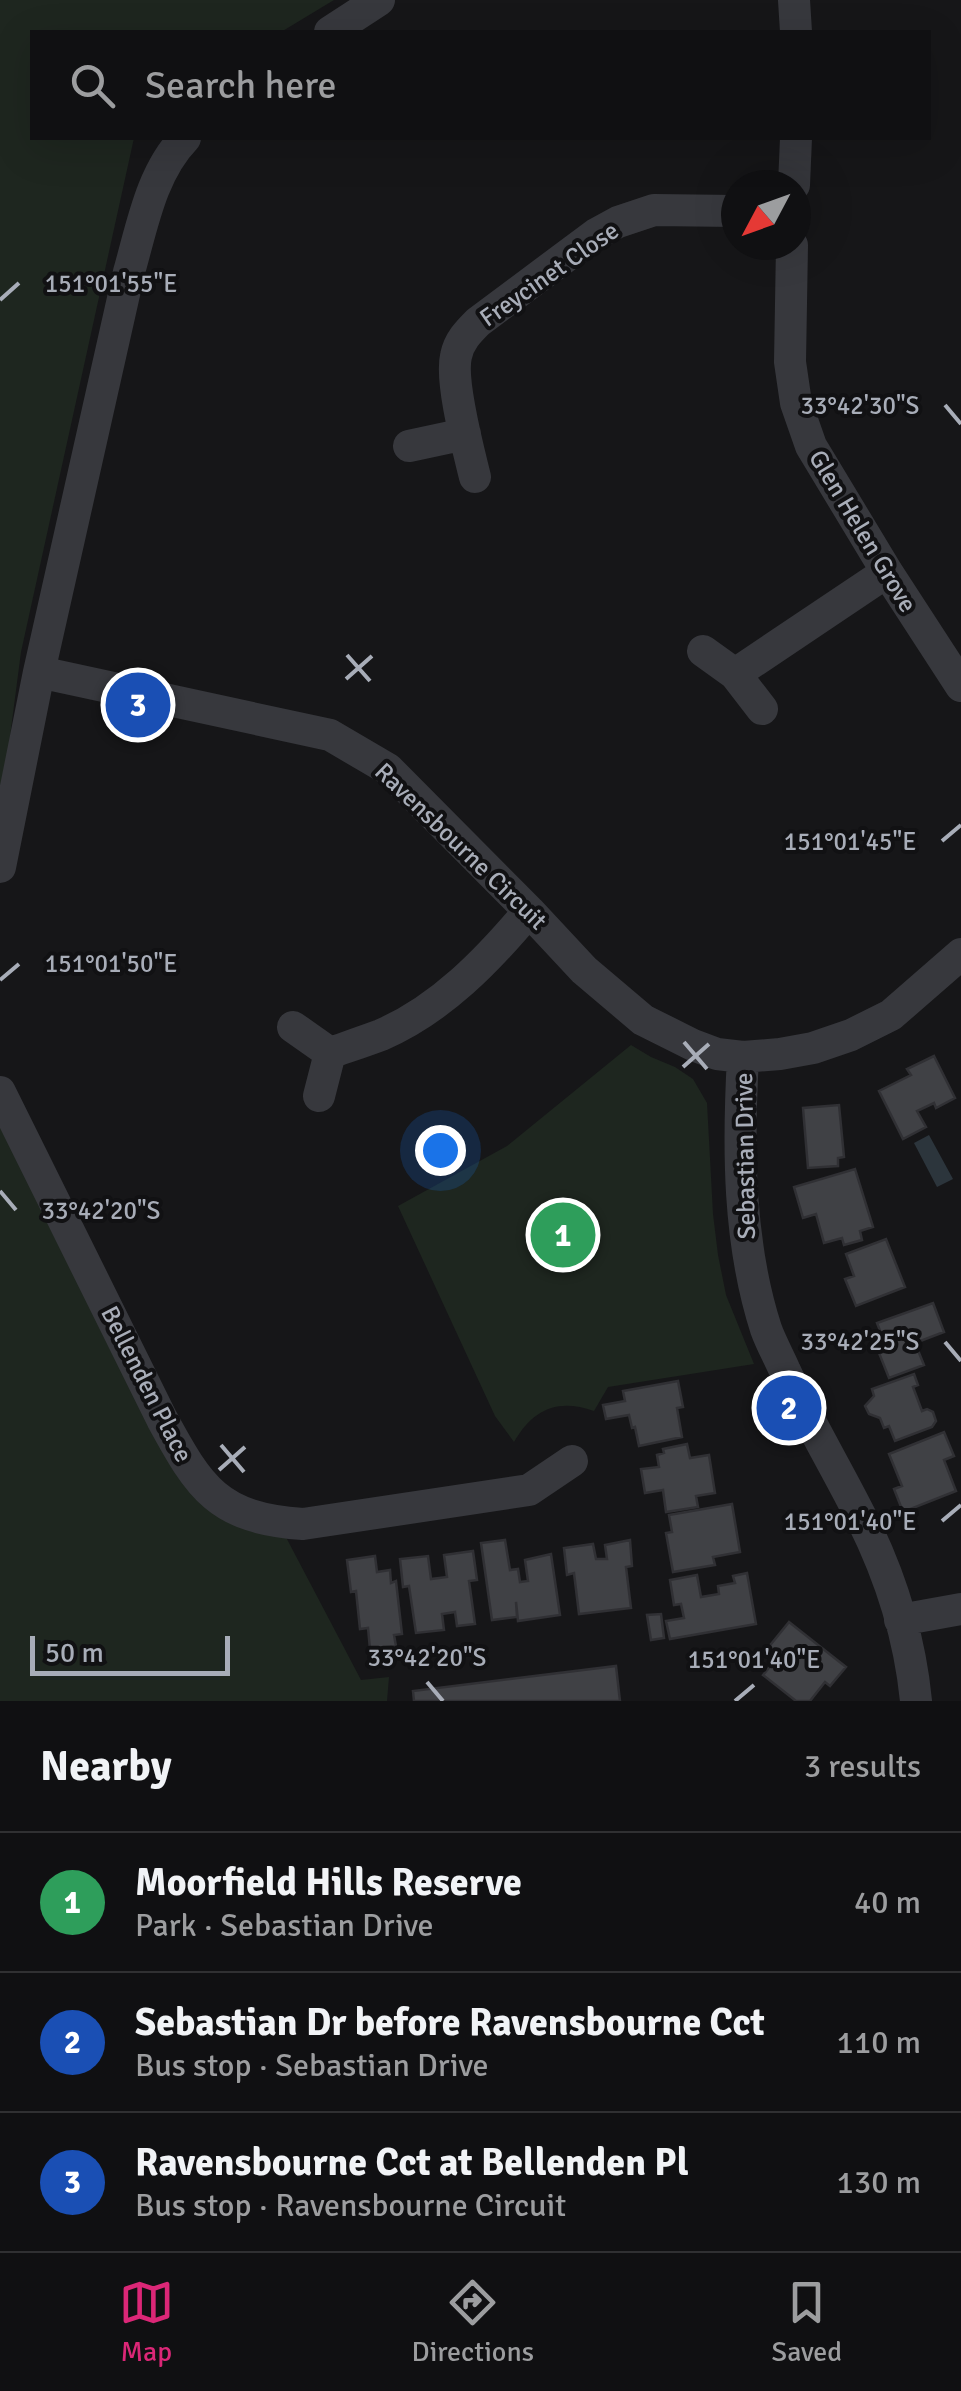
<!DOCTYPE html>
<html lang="en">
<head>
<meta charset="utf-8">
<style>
  :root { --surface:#101012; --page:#1e1e20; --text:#f1f3f6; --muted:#9c9d9f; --line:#303032; --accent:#db2777 }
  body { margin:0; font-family:Signika,sans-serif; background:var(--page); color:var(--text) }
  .compass { position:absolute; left:721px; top:170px; width:90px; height:90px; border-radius:50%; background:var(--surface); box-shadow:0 10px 40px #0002; rotate:229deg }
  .scale { position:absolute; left:30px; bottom:25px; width:200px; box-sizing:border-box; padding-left:10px; border:5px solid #a8adb8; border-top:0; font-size:28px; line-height:35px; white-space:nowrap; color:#a8adb8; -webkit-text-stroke:8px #111113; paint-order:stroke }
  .you { position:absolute; left:440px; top:1150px; width:35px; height:35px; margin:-25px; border:8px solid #fff; border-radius:50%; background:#1a73e8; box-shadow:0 0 0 15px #1a73e833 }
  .badge { display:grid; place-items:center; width:65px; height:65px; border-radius:50%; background:var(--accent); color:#fff; font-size:32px; font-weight:700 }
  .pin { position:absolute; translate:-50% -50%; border:5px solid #fff; box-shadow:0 2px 10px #0006 }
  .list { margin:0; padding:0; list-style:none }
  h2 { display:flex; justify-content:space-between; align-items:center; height:130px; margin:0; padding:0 40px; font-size:42px }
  h2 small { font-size:32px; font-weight:400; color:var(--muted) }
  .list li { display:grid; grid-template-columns:65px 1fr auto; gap:30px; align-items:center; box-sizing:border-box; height:140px; padding:0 40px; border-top:2px solid var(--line) }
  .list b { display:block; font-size:38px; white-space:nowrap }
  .list p { margin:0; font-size:32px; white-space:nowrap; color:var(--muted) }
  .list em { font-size:32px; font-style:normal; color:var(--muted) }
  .icon { flex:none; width:55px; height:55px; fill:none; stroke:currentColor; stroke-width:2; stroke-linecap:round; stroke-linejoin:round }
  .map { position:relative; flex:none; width:961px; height:1701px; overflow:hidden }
  .search { position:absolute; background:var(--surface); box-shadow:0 10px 40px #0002; left:30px; right:30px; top:30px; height:110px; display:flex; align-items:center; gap:25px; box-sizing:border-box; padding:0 35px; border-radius:0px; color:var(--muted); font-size:38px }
  .sheet { height:550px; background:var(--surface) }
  nav { display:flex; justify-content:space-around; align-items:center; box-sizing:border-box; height:140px; border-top:2px solid var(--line); background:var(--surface); font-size:28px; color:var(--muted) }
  nav a { display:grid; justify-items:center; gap:5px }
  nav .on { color:var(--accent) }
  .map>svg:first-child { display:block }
  .green { fill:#1e261f }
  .water { fill:#2c353c }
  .building { fill:#404145; stroke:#303034; stroke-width:2.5 }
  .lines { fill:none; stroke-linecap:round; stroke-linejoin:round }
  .minor { stroke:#37383d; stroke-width:32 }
  .ticks { fill:none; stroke:#a8adb8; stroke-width:4 }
  .labels { text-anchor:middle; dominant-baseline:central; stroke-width:8; stroke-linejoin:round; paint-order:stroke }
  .street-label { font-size:25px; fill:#a8adb8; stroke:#111113 }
  .ticks-label { font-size:25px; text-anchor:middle; fill:#a8adb8; stroke:#111113; stroke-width:8; stroke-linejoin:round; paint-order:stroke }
</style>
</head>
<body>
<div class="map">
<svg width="961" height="1701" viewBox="0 0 961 1701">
  <rect width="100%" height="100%" fill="#161618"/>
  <path class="green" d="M 0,0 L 334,0 L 281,32 L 32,32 L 32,138 L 134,138 L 21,652 L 0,813 Z
    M 631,1045 L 651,1057 L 675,1067 L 693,1079 L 707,1103 L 713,1214 L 718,1255 L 726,1295 L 754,1364 L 608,1387 L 594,1411 C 558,1398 533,1409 514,1442 L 495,1416 L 398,1206 L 507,1146 Z
    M 0,1092 L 187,1465 L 278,1522 L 361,1680 L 389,1677 L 387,1701 L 0,1701 Z"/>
  <path class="water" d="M 929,1135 L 953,1179 L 937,1187 L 914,1143 Z"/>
  <path class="building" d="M 934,1056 L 955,1098 L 936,1108 L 934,1103 L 917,1111 L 926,1127 L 903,1139 L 879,1091 L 911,1075 L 907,1069 Z
    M 839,1105 L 844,1157 L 838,1158 L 838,1166 L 808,1168 L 803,1108 Z
    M 855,1169 L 873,1227 L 860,1231 L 862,1240 L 844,1245 L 842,1238 L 824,1243 L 816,1214 L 803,1218 L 794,1187 Z
    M 886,1239 L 905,1287 L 856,1306 L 845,1279 L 854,1276 L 846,1254 Z
    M 933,1303 L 944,1332 L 915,1343 L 924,1365 L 889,1378 L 879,1353 L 888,1351 L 877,1323 Z
    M 914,1374 L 918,1385 L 913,1387 L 922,1411 L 927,1409 L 933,1412 L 936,1421 L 932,1427 L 895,1441 L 889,1426 L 884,1428 L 880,1418 L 869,1414 L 865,1406 L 874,1396 L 872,1389 Z
    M 678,1381 L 683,1407 L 677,1408 L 682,1437 L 639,1446 L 635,1427 L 632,1428 L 629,1415 L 606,1419 L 603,1405 L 625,1401 L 623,1391 Z
    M 944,1432 L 954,1456 L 944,1460 L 956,1491 L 903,1512 L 894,1489 L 902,1486 L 889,1454 Z
    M 687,1444 L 690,1458 L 709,1455 L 715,1493 L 696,1496 L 698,1507 L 666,1512 L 663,1490 L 645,1493 L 641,1469 L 659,1467 L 657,1455 L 664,1453 L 663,1449 Z
    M 732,1504 L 740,1552 L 713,1557 L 715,1565 L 673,1572 L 666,1533 L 672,1532 L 669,1515 Z
    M 505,1540 L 510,1570 L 518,1569 L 520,1582 L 528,1581 L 525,1560 L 551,1554 L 560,1615 L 518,1621 L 516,1602 L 517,1617 L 492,1620 L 481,1543 Z
    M 630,1540 L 632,1566 L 626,1567 L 631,1608 L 579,1614 L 574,1573 L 567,1575 L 564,1548 L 593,1544 L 596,1559 L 607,1559 L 605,1545 Z
    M 473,1551 L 477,1580 L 469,1581 L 475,1624 L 457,1626 L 455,1612 L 442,1614 L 444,1630 L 416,1633 L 409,1586 L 403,1587 L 400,1559 L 428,1556 L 431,1579 L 447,1577 L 444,1555 Z
    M 375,1556 L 377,1572 L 390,1570 L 391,1583 L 396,1581 L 402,1634 L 394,1635 L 396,1646 L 370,1649 L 368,1628 L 360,1629 L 356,1591 L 351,1592 L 347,1560 Z
    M 747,1573 L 756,1624 L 670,1639 L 666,1621 L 684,1618 L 681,1604 L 674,1605 L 670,1580 L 697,1575 L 701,1597 L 719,1594 L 718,1586 L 735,1583 L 733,1576 Z
    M 661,1614 L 664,1638 L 651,1640 L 647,1615 Z
    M 789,1622 L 846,1667 L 830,1686 L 825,1682 L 810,1701 L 796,1701 L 763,1675 L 774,1662 L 763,1654 Z
    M 616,1666 L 620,1701 L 414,1701 L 413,1691 Z"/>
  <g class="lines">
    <path class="minor" d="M 794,0 L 796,32
      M 330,32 L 379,0
      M 185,138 C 151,173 142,227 129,272 L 39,672 L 330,735 L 388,769 L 529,911 L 584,970 L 643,1020 L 693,1045 L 717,1054 L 743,1057 L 780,1054 L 813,1048 L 851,1035 L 891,1015 L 961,954
      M 794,185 L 796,138
      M 792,245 L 790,362 L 796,403 L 811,446 L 887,572 L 961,686
      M 409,446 L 465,434
      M 475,477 C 468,448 450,382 456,356 C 459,341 468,332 478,322 L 596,234 L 618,222 L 654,210 L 736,211
      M 703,651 L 735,674 L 762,709
      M 735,674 L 887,572
      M 0,867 L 39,672
      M 293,1027 L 330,1053 C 347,1047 365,1041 381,1035 C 441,1009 488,960 529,911
      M 743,1057 C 738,1148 738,1242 766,1329 C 771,1343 779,1357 785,1371 C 808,1421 837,1469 862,1519 C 890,1575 910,1639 916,1701
      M 0,1092 L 162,1419 C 200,1489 218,1518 303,1524 L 529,1490 L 572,1461
      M 319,1096 L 330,1053
      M 900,1620 L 961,1609"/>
  </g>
  <path class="ticks" d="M 0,300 L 19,283M 945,405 L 961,424M 347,655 L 370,681M 346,679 L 372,656M 942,841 L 961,825M 0,980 L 19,964M 684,1042 L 707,1069M 683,1067 L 709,1044M 0,1191 L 16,1210M 945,1342 L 961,1361M 221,1445 L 244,1472M 219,1470 L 245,1447M 942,1521 L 961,1505M 427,1682 L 443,1701M 735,1701 L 754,1685"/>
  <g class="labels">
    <g class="street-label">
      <text transform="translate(549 274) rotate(-35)">Freycinet Close</text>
      <text transform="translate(863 531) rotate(59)">Glen Helen Grove</text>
      <text transform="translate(461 846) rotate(44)">Ravensbourne Circuit</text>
      <text transform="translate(745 1156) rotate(-91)">Sebastian Drive</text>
      <text transform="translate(147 1384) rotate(63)">Bellenden Place</text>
    </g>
  </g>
  <g class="ticks-label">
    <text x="111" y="292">151°01'55"E</text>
    <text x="860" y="414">33°42'30"S</text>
    <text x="850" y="850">151°01'45"E</text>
    <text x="111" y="972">151°01'50"E</text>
    <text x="101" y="1219">33°42'20"S</text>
    <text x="860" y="1350">33°42'25"S</text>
    <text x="850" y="1530">151°01'40"E</text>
    <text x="427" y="1666">33°42'20"S</text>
    <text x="754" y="1668">151°01'40"E</text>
  </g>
</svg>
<svg class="compass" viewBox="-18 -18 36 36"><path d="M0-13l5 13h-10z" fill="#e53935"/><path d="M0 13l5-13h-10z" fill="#9c9d9f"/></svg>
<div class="scale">50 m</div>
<div class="you"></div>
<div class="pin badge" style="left:563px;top:1235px;background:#2e9e5b">1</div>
<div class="pin badge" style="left:789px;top:1408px;background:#1a4fb4">2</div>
<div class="pin badge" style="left:138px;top:705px;background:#1a4fb4">3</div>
<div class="search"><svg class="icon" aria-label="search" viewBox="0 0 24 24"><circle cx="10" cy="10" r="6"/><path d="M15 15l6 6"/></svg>Search here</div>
</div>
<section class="sheet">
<h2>Nearby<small>3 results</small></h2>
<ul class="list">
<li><span class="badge" style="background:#2e9e5b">1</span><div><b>Moorfield Hills Reserve</b><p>Park · Sebastian Drive</p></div><em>40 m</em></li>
<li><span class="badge" style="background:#1a4fb4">2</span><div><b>Sebastian Dr before Ravensbourne Cct</b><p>Bus stop · Sebastian Drive</p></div><em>110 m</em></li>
<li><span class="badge" style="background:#1a4fb4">3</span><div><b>Ravensbourne Cct at Bellenden Pl</b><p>Bus stop · Ravensbourne Circuit</p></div><em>130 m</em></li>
</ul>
</section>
<nav>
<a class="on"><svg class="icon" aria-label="map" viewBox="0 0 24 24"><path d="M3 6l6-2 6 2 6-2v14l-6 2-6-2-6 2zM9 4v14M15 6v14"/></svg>Map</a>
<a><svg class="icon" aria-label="directions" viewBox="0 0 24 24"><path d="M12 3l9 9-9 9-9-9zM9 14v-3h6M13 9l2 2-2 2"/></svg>Directions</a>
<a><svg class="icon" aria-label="saved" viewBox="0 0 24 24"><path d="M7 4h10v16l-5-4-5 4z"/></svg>Saved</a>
</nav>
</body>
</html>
